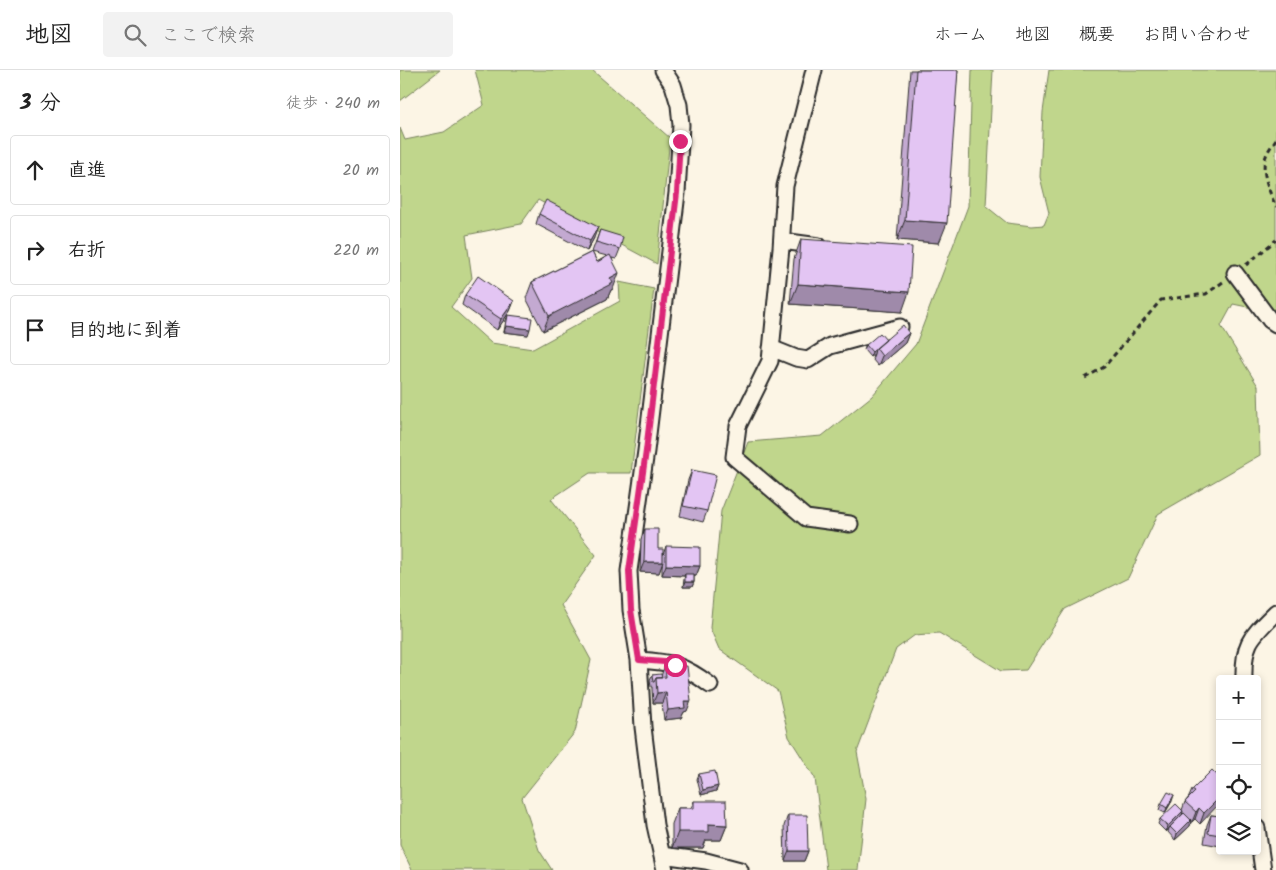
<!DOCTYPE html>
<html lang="ja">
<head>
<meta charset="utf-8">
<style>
  :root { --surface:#fff; --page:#f2f2f2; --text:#222; --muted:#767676; --line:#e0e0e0 }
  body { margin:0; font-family:Kalam,"Klee One",sans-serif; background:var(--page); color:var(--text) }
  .controls { position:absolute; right:15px; bottom:15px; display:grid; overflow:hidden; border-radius:5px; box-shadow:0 2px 8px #0003 }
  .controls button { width:45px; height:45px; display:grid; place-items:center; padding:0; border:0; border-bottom:1px solid var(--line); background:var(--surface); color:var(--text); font:25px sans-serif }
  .stop { position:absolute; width:15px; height:15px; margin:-11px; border:4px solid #db2777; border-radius:50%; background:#fff }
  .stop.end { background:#db2777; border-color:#fff; box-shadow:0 1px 5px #0008 }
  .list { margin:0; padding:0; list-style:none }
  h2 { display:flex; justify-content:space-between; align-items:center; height:65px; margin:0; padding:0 20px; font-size:21px }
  h2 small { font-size:16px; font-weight:400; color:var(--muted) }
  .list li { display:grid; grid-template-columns:32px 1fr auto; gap:15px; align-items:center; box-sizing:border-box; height:70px; margin:0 10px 10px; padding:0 10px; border:1px solid var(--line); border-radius:5px }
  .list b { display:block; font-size:19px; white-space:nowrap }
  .list em { font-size:16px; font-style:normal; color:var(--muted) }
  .icon { flex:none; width:28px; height:28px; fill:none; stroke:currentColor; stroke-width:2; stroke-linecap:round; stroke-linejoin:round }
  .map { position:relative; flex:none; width:876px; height:800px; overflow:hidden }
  header { display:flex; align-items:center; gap:30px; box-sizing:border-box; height:70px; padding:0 25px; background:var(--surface); border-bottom:1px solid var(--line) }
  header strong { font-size:24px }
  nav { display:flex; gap:28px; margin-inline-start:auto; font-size:18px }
  .search { width:350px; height:45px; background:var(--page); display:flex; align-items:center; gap:12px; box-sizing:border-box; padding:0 18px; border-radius:5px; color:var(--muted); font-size:19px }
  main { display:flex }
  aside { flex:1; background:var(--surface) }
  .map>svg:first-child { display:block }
  .green { fill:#c0d68c; stroke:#76805c }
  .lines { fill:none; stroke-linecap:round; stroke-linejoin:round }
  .minor-casing { stroke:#2b2b2b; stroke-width:19 }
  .path { stroke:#2b2b2b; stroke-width:3; stroke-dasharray:5 4; stroke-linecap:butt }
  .minor { stroke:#fcf5e5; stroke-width:15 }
  .wall { fill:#c3a9d1; stroke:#2b2b2b; fill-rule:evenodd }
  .shaded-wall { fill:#9f8aaa; stroke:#2b2b2b }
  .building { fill:#e3c5f3; stroke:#2b2b2b }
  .route { stroke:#db2777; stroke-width:6 }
</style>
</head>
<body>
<header>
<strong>地図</strong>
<div class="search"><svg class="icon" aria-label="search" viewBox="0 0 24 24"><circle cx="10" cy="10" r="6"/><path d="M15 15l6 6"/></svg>ここで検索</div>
<nav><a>ホーム</a><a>地図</a><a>概要</a><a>お問い合わせ</a></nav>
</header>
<main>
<aside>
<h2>3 分<small>徒歩 · 240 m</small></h2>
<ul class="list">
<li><svg class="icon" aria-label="ahead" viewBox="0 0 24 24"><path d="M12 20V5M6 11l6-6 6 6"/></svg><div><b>直進</b></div><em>20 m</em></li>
<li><svg class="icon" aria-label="right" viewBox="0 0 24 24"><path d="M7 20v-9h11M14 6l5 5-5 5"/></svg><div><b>右折</b></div><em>220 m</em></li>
<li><svg class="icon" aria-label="arrive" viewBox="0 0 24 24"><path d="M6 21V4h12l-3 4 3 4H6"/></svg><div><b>目的地に到着</b></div></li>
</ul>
</aside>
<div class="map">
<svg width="876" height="800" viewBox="0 0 876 800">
  <rect width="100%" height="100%" fill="#fcf5e5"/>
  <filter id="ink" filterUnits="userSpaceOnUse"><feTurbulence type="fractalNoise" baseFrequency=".02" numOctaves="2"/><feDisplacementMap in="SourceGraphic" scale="10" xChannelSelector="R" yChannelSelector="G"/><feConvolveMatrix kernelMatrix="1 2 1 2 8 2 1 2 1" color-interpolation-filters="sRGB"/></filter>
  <g filter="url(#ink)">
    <path class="green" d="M 0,0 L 40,0 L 0,31 Z
      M 75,0 L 192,0 L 270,68 L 257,194 L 138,130 L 121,154 L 66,165 L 72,208 L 51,237 L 91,273 L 133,279 L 220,231 L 219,212 L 254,219 L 231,403 L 190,403 L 151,429 L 196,485 L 161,535 L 191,590 L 175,662 L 122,728 L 139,780 L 152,800 L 12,800 L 0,775 L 0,58 L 5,70 L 44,62 L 84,35 Z
      M 572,0 L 593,0 L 586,136 L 607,153 L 632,156 L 644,155 L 649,143 L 640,107 L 643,42 L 649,0 L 876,0 L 876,243 L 833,234 L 821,256 L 858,316 L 860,385 L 758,444 L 728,508 L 665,539 L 626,600 L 601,601 L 539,563 L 515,565 L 496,579 L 457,682 L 466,729 L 458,800 L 426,800 L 415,708 L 389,667 L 378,621 L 319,579 L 310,558 L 321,441 L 348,372 L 422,366 L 472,326 L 516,274 L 568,136 Z"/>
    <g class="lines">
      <g class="minor-casing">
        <path id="minor" d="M 263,0 L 273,15 L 279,35 L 281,55 L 277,123 L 246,381 L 229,501 L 231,540 L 239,590 L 243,657 L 255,755 L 265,800
          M 414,0 L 385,116 L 381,178 L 370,291 L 338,356 L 334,387 L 406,448 L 450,454
          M 382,171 L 419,176
          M 835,203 L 870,250 L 876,254
          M 371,278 L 396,288 L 408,290 L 430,276 L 500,257
          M 239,590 C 271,592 284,595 310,615
          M 844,609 C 843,572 851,567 876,542
          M 857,758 L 863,800
          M 262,785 L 306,791 L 340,800"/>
      </g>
      <path class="path" d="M 876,69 C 873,74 868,80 866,86 C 860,101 870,123 876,137
        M 846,195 L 876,170
        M 685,308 L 704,297 L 761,230 L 806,224 L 823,212"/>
      <use href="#minor" class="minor"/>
    </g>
    <path class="wall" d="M 510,0 L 558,0 L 539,173 L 497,170 Z
      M 139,144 L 194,168 L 187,181 L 136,154 Z
      M 200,160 L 220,179 L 216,189 L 212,188 L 213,219 L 211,220 L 207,229 L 143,261 L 126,228 L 132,212 L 192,182 ZM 192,182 L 207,186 L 197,192 Z
      M 401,169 L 502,242 L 390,234 L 394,189 Z
      M 65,225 L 114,231 L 110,241 L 97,260 L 62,235 Z
      M 108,245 L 128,265 L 104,262 L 106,250 Z
      M 509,263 L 505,273 L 478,296 L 472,289 L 474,284 L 470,287 L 464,280 L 466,275 Z
      M 292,400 L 307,441 L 303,452 L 280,446 L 288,410 Z
      M 245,459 L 258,479 L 263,485 L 266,476 L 300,496 L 296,506 L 294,506 L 294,512 L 292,517 L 283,517 L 284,509 L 285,506 L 262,505 L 262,494 L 259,503 L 240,502 L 241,469 Z
      M 265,595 L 287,641 L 284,642 L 281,648 L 264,650 L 262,633 L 253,633 L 252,619 L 252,617 L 251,617 L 250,610 L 252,605 L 261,606 Z
      M 299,704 L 318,716 L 316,721 L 301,725 L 297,709 Z
      M 820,708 L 800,754 L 795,749 L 792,752 L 791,752 L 790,756 L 775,770 L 768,762 L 769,758 L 766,762 L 758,754 L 760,749 L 782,740 L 785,732 L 789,727 L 792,720 Z
      M 294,731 L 327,755 L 321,770 L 306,770 L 303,778 L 272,778 L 272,754 L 278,738 L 291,738 Z
      M 772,731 L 765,743 L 759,740 L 761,734 Z
      M 388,745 L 408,781 L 404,791 L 385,791 L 384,756 Z
      M 811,745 L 820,746 L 820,776 L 804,773 L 807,755 Z"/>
    <path class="shaded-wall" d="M 505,150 L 547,153 L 539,173 L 497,170 Z
      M 198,157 L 194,168 L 187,181 L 190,171 Z
      M 219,203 L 213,219 L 211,220 L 207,229 L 143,261 L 149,246 L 210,208 Z
      M 398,214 L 509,222 L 502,242 L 390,234 Z
      M 114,231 L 110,241 L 97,260 L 101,249 Z
      M 106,256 L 130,259 L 128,265 L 104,262 Z
      M 509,263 L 505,273 L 478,296 L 482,286 Z
      M 475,279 L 474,284 L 470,287 L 472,282 Z
      M 244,492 L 263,492 L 259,503 L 240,502 Z
      M 266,495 L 300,496 L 296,506 L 285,506 L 285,504 L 285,506 L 262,505 Z
      M 285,512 L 294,512 L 292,517 L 283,517 Z
      M 266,622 L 262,633 L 253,633 L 257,623 Z
      M 284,631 L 291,631 L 287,641 L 284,642 L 281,648 L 264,650 L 268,640 Z
      M 318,716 L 316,721 L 301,725 L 303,720 Z
      M 774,725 L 772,731 L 765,743 L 767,738 Z
      M 820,727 L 820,733 L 800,754 L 804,743 Z
      M 799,738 L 795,749 L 792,752 L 796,742 Z
      M 783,741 L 782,746 L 770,757 L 766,762 L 768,756 Z
      M 791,750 L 790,756 L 775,770 L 777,764 Z
      M 309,754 L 327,755 L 321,770 L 306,770 L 303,778 L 272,778 L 278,762 Z
      M 389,781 L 408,781 L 404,791 L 385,791 Z"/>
    <path class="building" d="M 516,0 L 558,0 L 547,153 L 505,150 Z
      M 146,130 L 198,157 L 190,171 L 139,144 Z
      M 200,160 L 223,167 L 220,179 L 196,172 Z
      M 401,169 L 512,177 L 509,222 L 398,214 Z
      M 192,182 L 197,192 L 210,185 L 219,203 L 210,208 L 213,213 L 149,246 L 132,212 Z
      M 78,206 L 114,231 L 101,249 L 65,225 Z
      M 108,245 L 132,248 L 130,259 L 106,256 Z
      M 503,255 L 509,263 L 482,286 L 476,278 Z
      M 480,263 L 486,270 L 472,282 L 466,275 Z
      M 292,400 L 316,405 L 307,441 L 283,436 Z
      M 245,459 L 258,459 L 258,479 L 263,479 L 263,492 L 244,492 Z
      M 266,476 L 300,477 L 300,496 L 266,495 Z
      M 285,504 L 294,504 L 294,512 L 285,512 Z
      M 265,595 L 273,595 L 274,597 L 287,596 L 291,631 L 284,631 L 285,638 L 268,640 L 266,622 L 257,623 L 256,608 L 266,607 Z
      M 261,604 L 262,608 L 256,608 L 254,612 L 253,612 L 252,605 Z
      M 812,700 L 820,708 L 820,727 L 804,743 L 799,738 L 796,742 L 785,732 L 795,722 L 792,720 Z
      M 315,701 L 318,716 L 303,720 L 299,704 Z
      M 768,722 L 774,725 L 767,738 L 761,734 Z
      M 294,731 L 326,731 L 327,755 L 309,754 L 309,762 L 278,762 L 278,738 L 294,738 Z
      M 776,734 L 783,741 L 768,756 L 760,749 Z
      M 784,743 L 791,750 L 777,764 L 770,757 Z
      M 388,745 L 407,745 L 408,781 L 389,781 Z
      M 811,745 L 820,746 L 820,765 L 808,763 Z"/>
  </g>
  <g class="lines" filter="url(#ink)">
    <path class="route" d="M 275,595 L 264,592 L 239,590 L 231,540 L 229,501 L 246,381 L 277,123 L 280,71"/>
  </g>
</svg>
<div class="controls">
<button>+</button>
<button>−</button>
<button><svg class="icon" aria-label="locate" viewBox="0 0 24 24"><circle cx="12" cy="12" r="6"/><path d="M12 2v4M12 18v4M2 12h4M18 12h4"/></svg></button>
<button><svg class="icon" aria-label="layers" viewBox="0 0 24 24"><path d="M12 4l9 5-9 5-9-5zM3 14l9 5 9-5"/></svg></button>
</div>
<div class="stop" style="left:275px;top:595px"></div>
<div class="stop end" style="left:280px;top:71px"></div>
</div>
</main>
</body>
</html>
